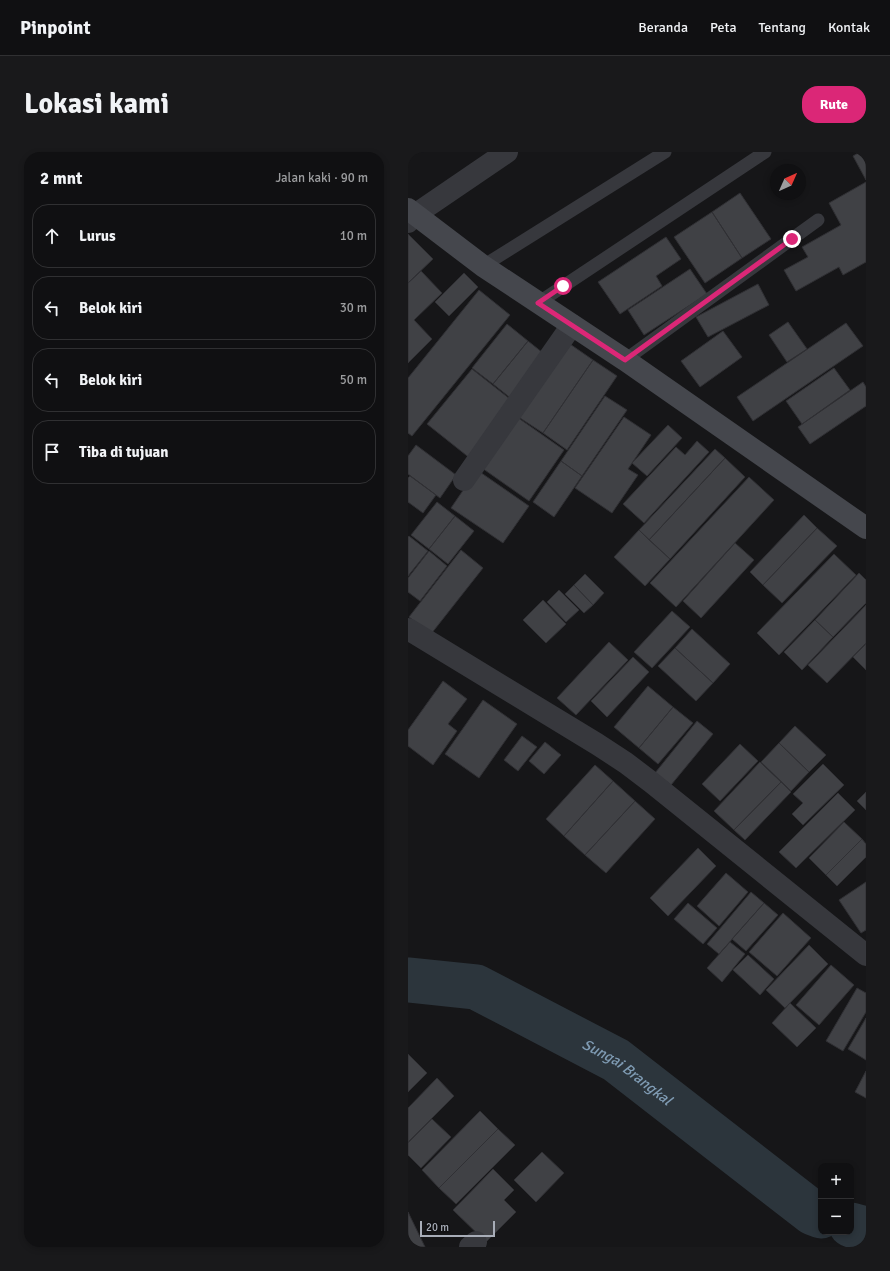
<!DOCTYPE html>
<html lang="id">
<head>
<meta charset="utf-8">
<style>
  :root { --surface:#101012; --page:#19191b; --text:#f1f3f6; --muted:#9c9d9f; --line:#303032; --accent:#db2777 }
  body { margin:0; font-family:Signika,sans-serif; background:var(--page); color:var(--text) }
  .controls { position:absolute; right:12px; bottom:12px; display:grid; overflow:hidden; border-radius:8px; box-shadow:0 2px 6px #0003 }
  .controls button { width:36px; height:36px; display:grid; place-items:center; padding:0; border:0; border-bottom:1px solid var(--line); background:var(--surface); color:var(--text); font:20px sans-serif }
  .compass { position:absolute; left:362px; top:12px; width:36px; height:36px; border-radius:50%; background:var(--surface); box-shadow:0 2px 6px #0003; rotate:45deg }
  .scale { position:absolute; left:12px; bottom:10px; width:75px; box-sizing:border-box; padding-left:4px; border:2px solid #a8adb8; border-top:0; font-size:11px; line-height:14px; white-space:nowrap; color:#a8adb8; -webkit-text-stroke:3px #111113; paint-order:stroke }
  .stop { position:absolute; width:12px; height:12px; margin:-9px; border:3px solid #db2777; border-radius:50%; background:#fff }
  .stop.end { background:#db2777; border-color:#fff; box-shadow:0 1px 4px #0008 }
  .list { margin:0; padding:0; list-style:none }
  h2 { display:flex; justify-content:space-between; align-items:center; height:52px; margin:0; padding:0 16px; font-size:17px }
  h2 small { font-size:13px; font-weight:400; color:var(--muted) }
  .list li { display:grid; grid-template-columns:26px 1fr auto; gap:12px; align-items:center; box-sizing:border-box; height:64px; margin:0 8px 8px; padding:0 8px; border:1px solid var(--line); border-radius:16px }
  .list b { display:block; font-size:15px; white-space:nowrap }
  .list em { font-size:13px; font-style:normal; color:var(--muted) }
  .icon { flex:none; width:22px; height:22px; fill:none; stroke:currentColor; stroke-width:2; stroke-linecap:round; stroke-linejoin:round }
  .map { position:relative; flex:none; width:458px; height:1095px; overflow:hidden; border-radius:16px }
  header { display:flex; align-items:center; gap:24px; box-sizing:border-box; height:56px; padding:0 20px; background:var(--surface); border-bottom:1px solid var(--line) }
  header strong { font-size:19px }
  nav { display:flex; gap:22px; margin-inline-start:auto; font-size:14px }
  .intro { display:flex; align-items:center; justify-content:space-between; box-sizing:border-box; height:96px; padding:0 24px }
  h1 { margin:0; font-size:28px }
  .button { padding:10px 18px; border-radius:16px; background:var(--accent); color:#fff; font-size:14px; font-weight:700 }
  main { display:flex; gap:24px; padding:0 24px }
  aside { flex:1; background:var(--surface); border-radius:16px; box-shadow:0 2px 6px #0003 }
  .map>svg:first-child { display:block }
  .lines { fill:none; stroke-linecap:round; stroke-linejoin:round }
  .river { stroke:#2c353c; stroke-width:45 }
  .building { fill:#404145; stroke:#303034 }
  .service { stroke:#37383d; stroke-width:13 }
  .minor { stroke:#37383d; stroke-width:22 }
  .secondary { stroke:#45474d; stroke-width:22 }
  .route { stroke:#db2777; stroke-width:5 }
  .labels { text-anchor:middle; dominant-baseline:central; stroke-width:3; stroke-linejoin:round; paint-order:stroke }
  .water-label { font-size:15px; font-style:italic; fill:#7f9bb3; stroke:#111113 }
</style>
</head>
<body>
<header>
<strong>Pinpoint</strong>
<nav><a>Beranda</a><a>Peta</a><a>Tentang</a><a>Kontak</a></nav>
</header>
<div class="intro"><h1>Lokasi kami</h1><a class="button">Rute</a></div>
<main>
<aside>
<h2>2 mnt<small>Jalan kaki · 90 m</small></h2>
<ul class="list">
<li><svg class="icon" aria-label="ahead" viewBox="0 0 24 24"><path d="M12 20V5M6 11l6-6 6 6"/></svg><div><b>Lurus</b></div><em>10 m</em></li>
<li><svg class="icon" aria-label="left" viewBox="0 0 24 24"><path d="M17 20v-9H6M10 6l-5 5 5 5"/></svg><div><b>Belok kiri</b></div><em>30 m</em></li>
<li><svg class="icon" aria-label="left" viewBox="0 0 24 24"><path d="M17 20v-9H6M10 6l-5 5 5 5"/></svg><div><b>Belok kiri</b></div><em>50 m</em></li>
<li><svg class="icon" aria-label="arrive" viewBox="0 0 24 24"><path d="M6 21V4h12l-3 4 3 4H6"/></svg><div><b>Tiba di tujuan</b></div></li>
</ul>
</aside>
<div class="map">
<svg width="458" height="1095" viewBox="0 0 458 1095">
  <rect width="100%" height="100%" fill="#161618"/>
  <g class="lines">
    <g class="river">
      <path id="s1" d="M 0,828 L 68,835 L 208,908 L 405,1061 L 413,1064"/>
      <path d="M 443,1073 L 458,1077"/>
    </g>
  </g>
  <path class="building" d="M 452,0 L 458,0 L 458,28 L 445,4 Z
    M 458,30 L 458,110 L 435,123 L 431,115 L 388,139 L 376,118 L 400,105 L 394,95 L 433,73 L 421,51 Z
    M 332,41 L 363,87 L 334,106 L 304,60 Z
    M 304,60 L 334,106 L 297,131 L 266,85 Z
    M 0,82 L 25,107 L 0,131 Z
    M 258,85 L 273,107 L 248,124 L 254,134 L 212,162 L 190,130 Z
    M 282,117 L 299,142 L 236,183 L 220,158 Z
    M 13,119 L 34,141 L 6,168 L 24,187 L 0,211 L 0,131 Z
    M 56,121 L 70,135 L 41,164 L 27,150 Z
    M 350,132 L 361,153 L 300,185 L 288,165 Z
    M 71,138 L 102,163 L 4,284 L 0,281 L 0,226 Z
    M 380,170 L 399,197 L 379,210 L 361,183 Z
    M 438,171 L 455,194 L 345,269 L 329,245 Z
    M 99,172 L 120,189 L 85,232 L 64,216 Z
    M 315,179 L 334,205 L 292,235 L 273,209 Z
    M 120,189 L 140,205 L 105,248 L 85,232 Z
    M 159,190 L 185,208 L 135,281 L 109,264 Z
    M 185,208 L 209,224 L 159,298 L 135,281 Z
    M 426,216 L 442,238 L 394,272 L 378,249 Z
    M 64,217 L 107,251 L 63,307 L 19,272 Z
    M 455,230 L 458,235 L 458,254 L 402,292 L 390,275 Z
    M 197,244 L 219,258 L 174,324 L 153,309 Z
    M 109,265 L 156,298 L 121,349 L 74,316 Z
    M 216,265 L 243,283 L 220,317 L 230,323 L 204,361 L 167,336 Z
    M 260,273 L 274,286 L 239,324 L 224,311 Z
    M 289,289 L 301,300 L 236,371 L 215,352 L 268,295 L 277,303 Z
    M 8,293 L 48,323 L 32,346 L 0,322 L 0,304 Z
    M 307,297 L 317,306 L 241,388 L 231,378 Z
    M 317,306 L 337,325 L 262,407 L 241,388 Z
    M 153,309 L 174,324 L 146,365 L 125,350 Z
    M 69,318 L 121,354 L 95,391 L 43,356 Z
    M 2,324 L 28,343 L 15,361 L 0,350 L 0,326 Z
    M 341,325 L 366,348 L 268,455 L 242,431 Z
    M 29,350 L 47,364 L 21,397 L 3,383 Z
    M 396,363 L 409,376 L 355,433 L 342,420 Z
    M 47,364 L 66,379 L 40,412 L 21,397 Z
    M 409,376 L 429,394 L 374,451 L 355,433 Z
    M 231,378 L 262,407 L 237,434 L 206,405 Z
    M 1,384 L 20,399 L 0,424 L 0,385 Z
    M 327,391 L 346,408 L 293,466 L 275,449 Z
    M 53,398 L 75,416 L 23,482 L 1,465 Z
    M 21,399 L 39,414 L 12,449 L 0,440 L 0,426 Z
    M 426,402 L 448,423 L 371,503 L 349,481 Z
    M 451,421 L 458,428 L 458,451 L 425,485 L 407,468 Z
    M 177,422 L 196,441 L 185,453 L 166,433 Z
    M 166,433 L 185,453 L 176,461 L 157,442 Z
    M 151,438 L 171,458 L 158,470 L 139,450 Z
    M 135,448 L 158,472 L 138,491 L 115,468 Z
    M 458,453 L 458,491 L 419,531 L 400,513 Z
    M 264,459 L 282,475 L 244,516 L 226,500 Z
    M 407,468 L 425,485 L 394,518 L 376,500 Z
    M 284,477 L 322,512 L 305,531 L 267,496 Z
    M 201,490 L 220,508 L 168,563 L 149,546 Z
    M 458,492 L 458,518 L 445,505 Z
    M 267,496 L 305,531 L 288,549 L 250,514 Z
    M 225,505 L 241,520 L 199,565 L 183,549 Z
    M 35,529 L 59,547 L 40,572 L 49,579 L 25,613 L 0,594 L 0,578 Z
    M 240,534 L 265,555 L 231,596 L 206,575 Z
    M 75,548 L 109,572 L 71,626 L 37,602 Z
    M 265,555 L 285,571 L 250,612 L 231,596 Z
    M 289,569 L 305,582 L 263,633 L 247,621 Z
    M 387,574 L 418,603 L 401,620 L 371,591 Z
    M 114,584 L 129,595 L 110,619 L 96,608 Z
    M 137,590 L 153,603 L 136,622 L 121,609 Z
    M 371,591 L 401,620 L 383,639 L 353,610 Z
    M 332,592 L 350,609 L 312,649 L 294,632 Z
    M 352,610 L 373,630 L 326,678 L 306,659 Z
    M 415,612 L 436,633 L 395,673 L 384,662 L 395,651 L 385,642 Z
    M 187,613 L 205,629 L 156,684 L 138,667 Z
    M 205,629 L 227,649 L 177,703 L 156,684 Z
    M 373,630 L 383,640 L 337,688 L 326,678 Z
    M 458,640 L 458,658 L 449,649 Z
    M 430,641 L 447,658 L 388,716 L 371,700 Z
    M 227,649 L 247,667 L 198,721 L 177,703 Z
    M 436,670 L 454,687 L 418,723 L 401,706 Z
    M 454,687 L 458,692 L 458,705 L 429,734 L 418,723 Z
    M 290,696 L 308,714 L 260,764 L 242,746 Z
    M 318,721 L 340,740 L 311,774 L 289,754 Z
    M 458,730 L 458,778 L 453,781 L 431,748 Z
    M 343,740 L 356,751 L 311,802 L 299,792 Z
    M 280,751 L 309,776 L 295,792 L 266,767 Z
    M 356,751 L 370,763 L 338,799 L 324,787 Z
    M 375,761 L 403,786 L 369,824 L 341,800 Z
    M 322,790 L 337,802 L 314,830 L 299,816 Z
    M 401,793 L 420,812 L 377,856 L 358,838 Z
    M 340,803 L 366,827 L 352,843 L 325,818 Z
    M 423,813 L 446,833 L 411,873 L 388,853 Z
    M 449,836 L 458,841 L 458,860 L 435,899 L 418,889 Z
    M 382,851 L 408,876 L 389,895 L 364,871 Z
    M 458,866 L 458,908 L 440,897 Z
    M 0,902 L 19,921 L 0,940 Z
    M 458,919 L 458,946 L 447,940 Z
    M 29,926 L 46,944 L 0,990 L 0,956 Z
    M 72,959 L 90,977 L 31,1036 L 14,1018 Z
    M 24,967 L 43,985 L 13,1016 L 0,1003 L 0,991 Z
    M 90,977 L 107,993 L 48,1052 L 31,1036 Z
    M 134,1000 L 156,1021 L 128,1050 L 106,1028 Z
    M 85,1017 L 106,1038 L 96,1048 L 108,1060 L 78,1090 L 45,1058 Z
    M 0,1060 L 17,1095 L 0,1095 Z"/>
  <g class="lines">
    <path class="service" d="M 75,114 L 257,0
      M 130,151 L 357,0
      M 217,208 L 410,68"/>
    <path class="minor" d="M 0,70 L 8,62 L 99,0
      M 56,328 L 164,173
      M 0,477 L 189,592 L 218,611 L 243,630 L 458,803
      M 62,1095 L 68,1090"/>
    <path class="secondary" d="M 0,57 L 75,114 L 217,208 L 458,376"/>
  </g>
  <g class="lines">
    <path class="route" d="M 155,134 L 130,151 L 217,208 L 384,87"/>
  </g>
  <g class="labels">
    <g class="water-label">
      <text stroke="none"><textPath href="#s1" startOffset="242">Sungai Brangkal</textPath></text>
    </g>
  </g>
</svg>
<div class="controls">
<button>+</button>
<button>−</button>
</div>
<svg class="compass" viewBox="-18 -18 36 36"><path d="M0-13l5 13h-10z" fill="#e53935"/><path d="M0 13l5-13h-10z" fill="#9c9d9f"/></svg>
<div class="scale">20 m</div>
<div class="stop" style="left:155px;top:134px"></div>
<div class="stop end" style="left:384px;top:87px"></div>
</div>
</main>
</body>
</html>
